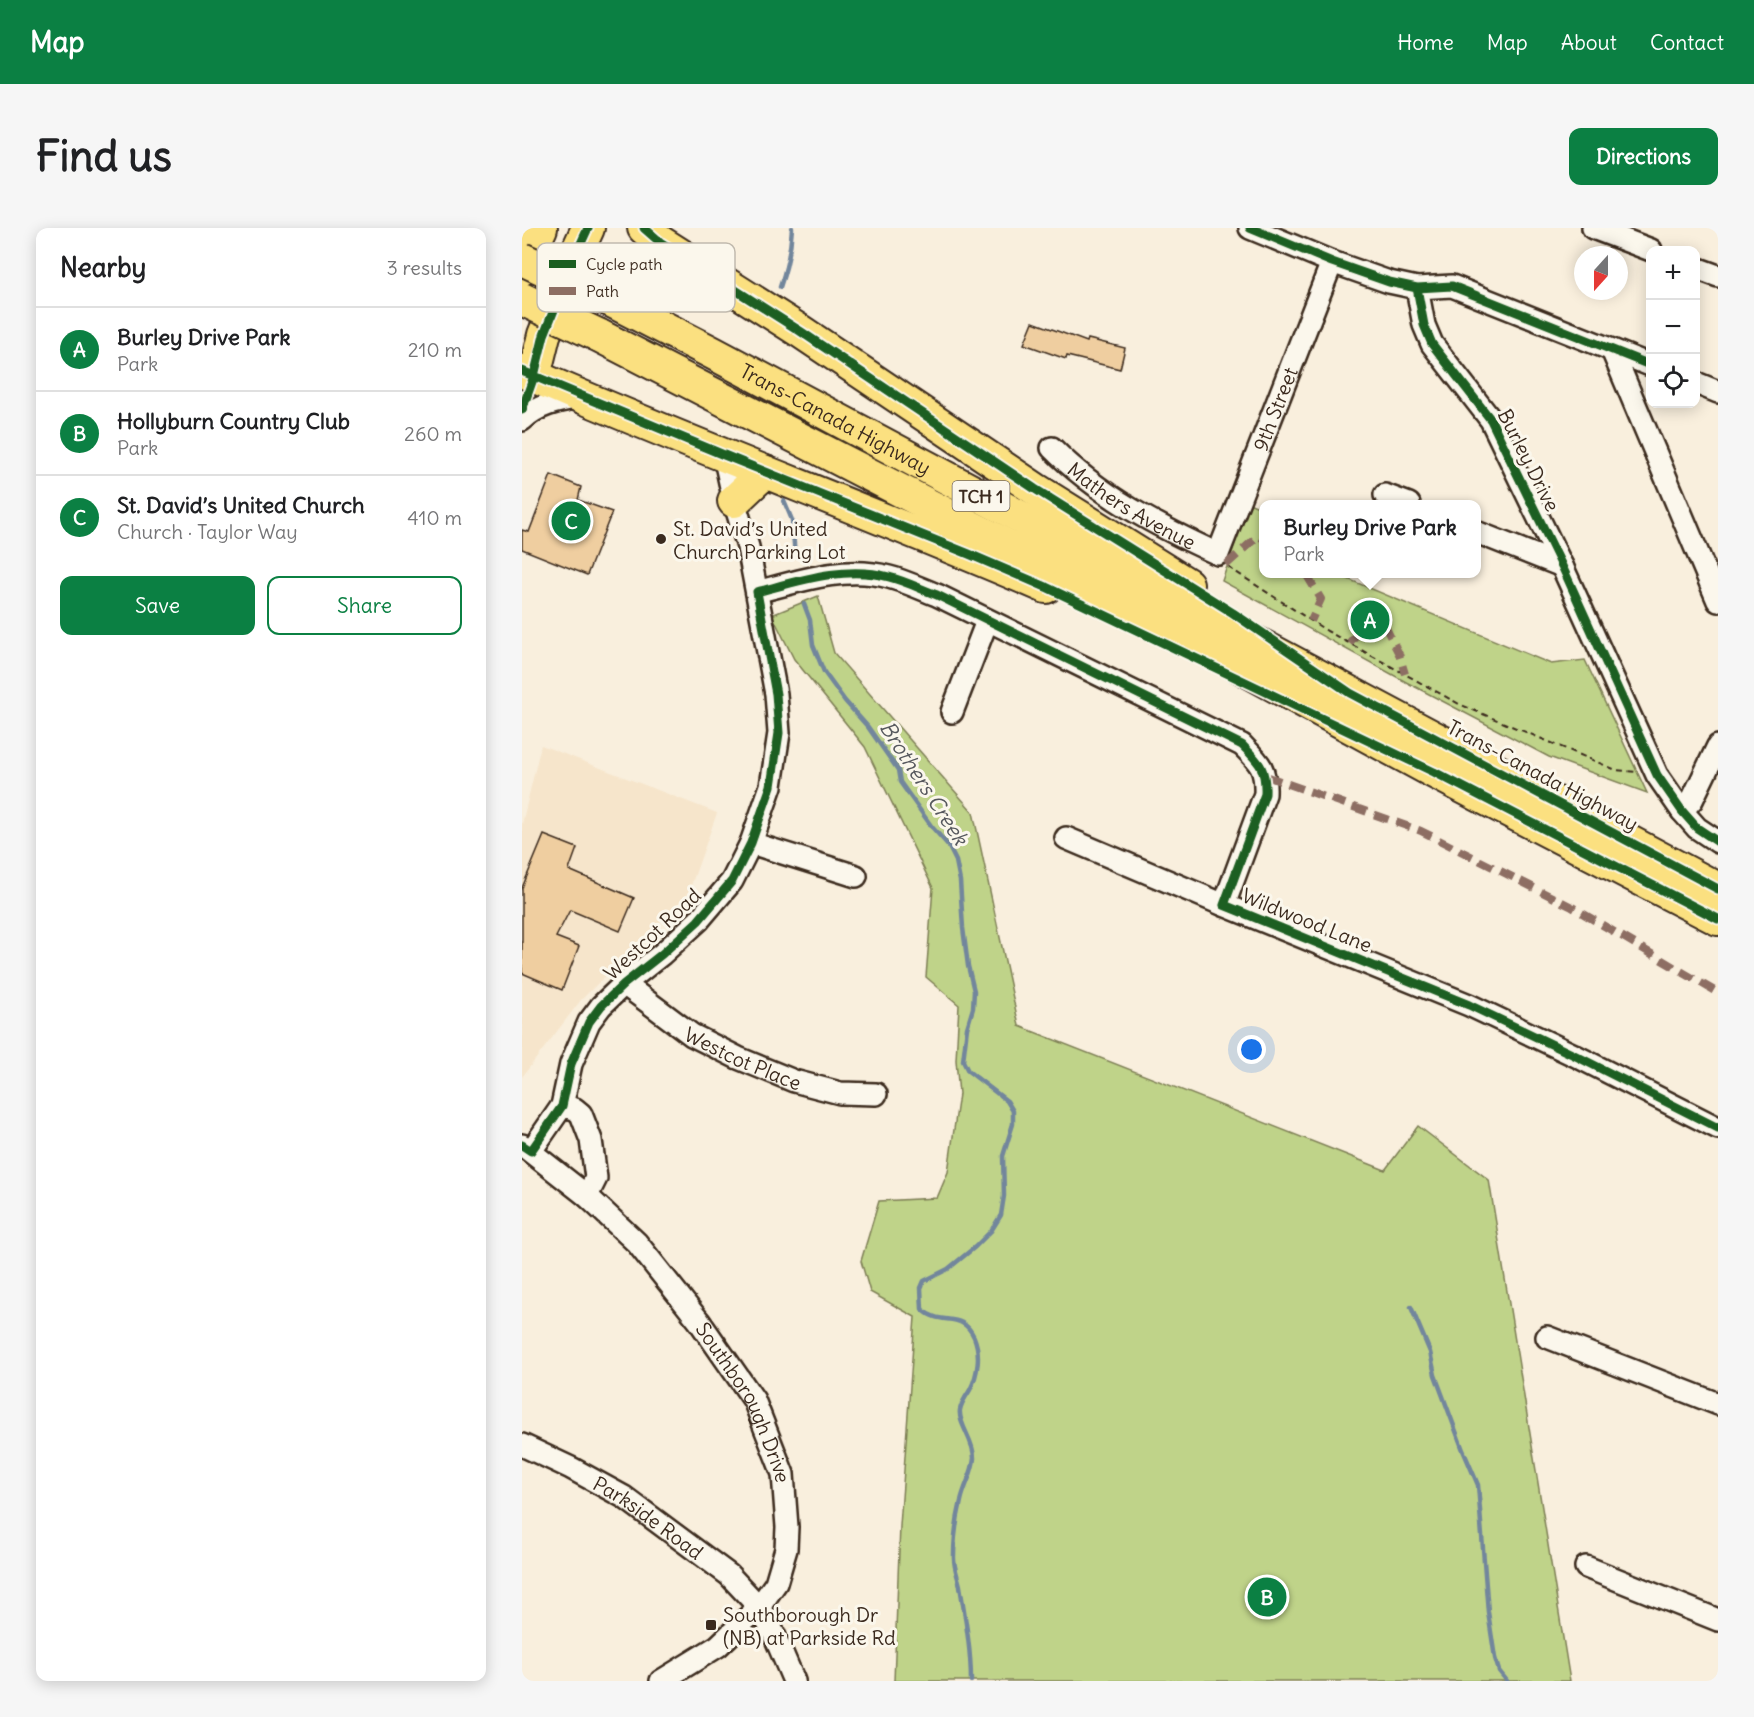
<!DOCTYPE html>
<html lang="en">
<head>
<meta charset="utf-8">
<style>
  :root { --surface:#fff; --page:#f6f6f6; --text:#202124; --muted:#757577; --line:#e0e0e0; --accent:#0b8043 }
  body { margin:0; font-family:Delius,sans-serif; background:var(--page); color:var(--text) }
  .controls { position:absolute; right:18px; top:18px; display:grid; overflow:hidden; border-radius:12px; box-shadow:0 3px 15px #0003 }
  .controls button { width:54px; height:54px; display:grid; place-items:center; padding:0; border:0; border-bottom:2px solid var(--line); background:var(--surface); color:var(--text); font:30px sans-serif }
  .compass { position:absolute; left:1052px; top:18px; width:54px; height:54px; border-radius:50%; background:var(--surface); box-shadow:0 3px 15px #0003; rotate:201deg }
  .you { position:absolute; left:730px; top:822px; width:21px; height:21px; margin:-15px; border:4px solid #fff; border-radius:50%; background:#1a73e8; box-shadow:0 0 0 9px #1a73e833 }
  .badge { display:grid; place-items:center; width:39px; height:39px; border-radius:50%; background:var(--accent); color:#fff; font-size:20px; font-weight:700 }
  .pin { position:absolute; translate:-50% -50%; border:3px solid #fff; box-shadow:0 2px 6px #0006 }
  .popup { position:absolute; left:737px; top:272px; width:222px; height:78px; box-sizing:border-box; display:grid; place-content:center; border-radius:12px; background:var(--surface); filter:drop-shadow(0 2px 4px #0005); font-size:20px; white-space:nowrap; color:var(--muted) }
  .popup b { font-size:22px; color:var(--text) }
  .popup::after { content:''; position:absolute; left:50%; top:100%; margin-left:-12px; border:12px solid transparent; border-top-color:var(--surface) }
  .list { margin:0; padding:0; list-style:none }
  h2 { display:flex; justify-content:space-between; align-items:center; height:78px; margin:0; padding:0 24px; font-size:26px }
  h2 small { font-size:20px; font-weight:400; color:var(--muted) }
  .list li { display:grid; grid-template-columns:39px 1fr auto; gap:18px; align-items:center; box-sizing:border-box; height:84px; padding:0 24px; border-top:2px solid var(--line) }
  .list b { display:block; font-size:22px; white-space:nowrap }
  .list p { margin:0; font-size:20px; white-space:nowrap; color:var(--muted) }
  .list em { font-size:20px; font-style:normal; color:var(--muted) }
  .actions { display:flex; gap:12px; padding:18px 24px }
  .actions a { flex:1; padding:14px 0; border:2px solid var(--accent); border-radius:12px; text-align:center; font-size:21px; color:var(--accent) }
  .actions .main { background:var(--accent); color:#fff }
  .icon { flex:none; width:33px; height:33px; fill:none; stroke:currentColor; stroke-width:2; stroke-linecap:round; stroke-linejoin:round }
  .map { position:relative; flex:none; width:1196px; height:1453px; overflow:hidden; border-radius:12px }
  header { display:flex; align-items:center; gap:36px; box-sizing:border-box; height:84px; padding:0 30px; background:var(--accent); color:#fff }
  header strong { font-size:28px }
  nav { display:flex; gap:33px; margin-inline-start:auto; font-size:21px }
  .intro { display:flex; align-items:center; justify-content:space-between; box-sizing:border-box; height:144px; padding:0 36px }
  h1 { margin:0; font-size:42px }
  .button { padding:15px 27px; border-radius:12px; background:var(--accent); color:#fff; font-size:21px; font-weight:700 }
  main { display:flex; gap:36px; padding:0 36px }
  aside { flex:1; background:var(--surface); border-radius:12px; box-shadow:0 3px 15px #0003 }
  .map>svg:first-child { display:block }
  .built { fill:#f6e5cb }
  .green { fill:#bfd389; stroke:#7d7e54; stroke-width:1.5 }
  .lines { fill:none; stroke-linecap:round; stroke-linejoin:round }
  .stream { stroke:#72869c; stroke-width:4.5 }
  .building { fill:#efcea0; stroke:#3b2a1e; stroke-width:1.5 }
  .minor-casing { stroke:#3b2a1e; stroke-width:26 }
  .highway-casing { stroke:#3b2a1e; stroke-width:36 }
  .path { stroke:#3b2a1e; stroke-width:2; stroke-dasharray:6 4.5; stroke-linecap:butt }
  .minor { stroke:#fbf7ec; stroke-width:21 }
  .highway { stroke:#fbe080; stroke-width:32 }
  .highway-bridge-casing { stroke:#3b2a1e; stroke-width:36; stroke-linecap:butt }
  .highway-bridge { stroke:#fbe080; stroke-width:32 }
  .quiet { stroke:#8d6e63; stroke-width:8; stroke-dasharray:15 8; stroke-linecap:butt }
  .cycleway-casing { stroke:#fbf7ec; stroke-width:13 }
  .cycleway { stroke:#1b5e20; stroke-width:9 }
  .poi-dot { fill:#3b2a1e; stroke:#fbf7ec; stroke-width:2 }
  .labels { text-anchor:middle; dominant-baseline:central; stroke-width:6; stroke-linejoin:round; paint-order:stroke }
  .shield { fill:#fbf7ec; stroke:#75685c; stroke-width:1.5 }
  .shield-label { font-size:18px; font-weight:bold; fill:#3b2a1e }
  .street-label { font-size:20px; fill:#3b2a1e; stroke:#fbf7ec }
  .poi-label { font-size:20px; fill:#3b2a1e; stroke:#fbf7ec; text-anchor:start }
  .water-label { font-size:21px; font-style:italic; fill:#56585d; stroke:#fbf7ec }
  .key { fill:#fbf7ec; stroke:#c1baae; stroke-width:1.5 }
  .key-label { font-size:16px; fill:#3b2a1e }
</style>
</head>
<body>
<header>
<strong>Map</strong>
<nav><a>Home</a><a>Map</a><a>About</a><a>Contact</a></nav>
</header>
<div class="intro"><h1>Find us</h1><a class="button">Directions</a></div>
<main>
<aside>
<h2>Nearby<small>3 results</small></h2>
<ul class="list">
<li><span class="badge">A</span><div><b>Burley Drive Park</b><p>Park</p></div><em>210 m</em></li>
<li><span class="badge">B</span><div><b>Hollyburn Country Club</b><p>Park</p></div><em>260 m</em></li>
<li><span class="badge">C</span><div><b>St. David’s United Church</b><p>Church · Taylor Way</p></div><em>410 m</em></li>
</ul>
<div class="actions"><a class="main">Save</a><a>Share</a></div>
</aside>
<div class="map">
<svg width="1196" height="1453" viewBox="0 0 1196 1453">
  <rect width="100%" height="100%" fill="#f9efdd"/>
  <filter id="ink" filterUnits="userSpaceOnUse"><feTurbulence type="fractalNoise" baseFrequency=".0167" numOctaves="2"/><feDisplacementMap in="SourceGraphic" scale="12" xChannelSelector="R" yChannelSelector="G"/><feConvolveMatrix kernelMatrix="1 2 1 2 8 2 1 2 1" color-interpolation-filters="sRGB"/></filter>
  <g filter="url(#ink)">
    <path class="built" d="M 19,517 L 195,585 L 166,666 L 59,772 L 0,849 L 0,596 Z"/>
    <path class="green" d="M 727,275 L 741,281 L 742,346 L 814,346 L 1029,436 L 1063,432 L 1125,565 L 1027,529 L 884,454 L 700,353 Z
      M 296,368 L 312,425 L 451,584 L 497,798 L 863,942 L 896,898 L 967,952 L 1048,1453 L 372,1453 L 378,1298 L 393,1089 L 348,1064 L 339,1033 L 357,973 L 415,970 L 426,944 L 437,866 L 434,832 L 437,777 L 404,749 L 411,660 L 343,519 L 272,431 L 250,387 Z"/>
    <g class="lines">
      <path class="stream" d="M 258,59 C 265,39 269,21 270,0
        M 262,273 L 270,292 L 273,328
        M 282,376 L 288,392 L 291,417 L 302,444 L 323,473 L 346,499 L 376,542 L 378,554 L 410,599 L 426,617 L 434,633 L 438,653 L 441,700 L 446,738 L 452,763 L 451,780 L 445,800 L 441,833 L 446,843 L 485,873 L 491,883 L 491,896 L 481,928 L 482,968 L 479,987 L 469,1003 L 453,1019 L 426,1041 L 402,1053 L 399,1060 L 400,1081 C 419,1100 439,1081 452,1109 C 459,1126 456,1146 448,1162 C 444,1168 439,1175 438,1182 C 436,1196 452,1212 452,1230 C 451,1245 442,1258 439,1273 C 435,1290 432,1310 432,1327 C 431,1338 436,1348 438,1358 C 443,1389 449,1421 449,1453
        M 889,1079 L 908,1124 L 913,1147 L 941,1222 L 956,1257 L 966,1384 L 973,1430 L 977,1443 L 985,1453"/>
    </g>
    <path class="building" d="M 511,94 L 565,114 L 566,111 L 603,120 L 598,141 L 545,128 L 544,131 L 502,116 Z
      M 29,247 L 59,259 L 56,272 L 90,284 L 65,347 L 0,321 L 0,302 L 7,304 Z
      M 22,607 L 55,620 L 47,642 L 112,670 L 98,703 L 48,682 L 34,709 L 57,718 L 40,762 L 0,745 L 0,660 Z"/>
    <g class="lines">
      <g class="minor-casing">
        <g id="minor">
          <path d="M 728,0 L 810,34 L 867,54 L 895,60 L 930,58 L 1128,137"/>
          <path d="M 1071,0 L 1129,22"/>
          <path d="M 1174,40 L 1196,48"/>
          <path d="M 895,60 L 902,97 L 910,116 L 969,192 L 1040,338 L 1135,547 L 1160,583 L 1175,600 L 1196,614"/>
          <path d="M 1090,122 L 1196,373"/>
          <path d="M 1174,155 L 1196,164"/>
          <path d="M 0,192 C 17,176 37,173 59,169"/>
          <path id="s1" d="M 530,220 C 576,267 637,299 696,326 L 810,34"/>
          <path d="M 863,267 L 887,276"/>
          <path d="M 954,304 L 1040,338"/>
          <path d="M 235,364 C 277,353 323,337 367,349 C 383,353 399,361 415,367 L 720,517 C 738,535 744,540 743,566 L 702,677"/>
          <path d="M 430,484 L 465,393"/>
          <path d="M 1160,583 L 1170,572 L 1196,518"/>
          <path d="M 544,610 L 702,677 L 947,777 L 1052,827 L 1196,900"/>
          <path d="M 229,615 L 334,648"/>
          <path id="s2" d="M 102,756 L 170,807 L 216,830 L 272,853 L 318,865 L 354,866"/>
          <path d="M 40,878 L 53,881 L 59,886 L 69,912 L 74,950 L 65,968"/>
          <path id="s3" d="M 0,917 L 65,968 L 115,1015 L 177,1093 L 232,1172 L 261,1246 L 265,1299 L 264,1321 L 254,1355 L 237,1379 L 196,1418 L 139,1453"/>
          <path d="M 9,923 L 40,878 L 49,836 L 67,794 L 79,778 L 102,756 L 140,726 L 176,693 L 210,653 L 229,615 L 249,558 L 257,505 L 254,466 L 226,319 L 212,273 L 202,227"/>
          <path d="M 1025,1109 L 1196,1176"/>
          <path id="s4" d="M 0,1217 L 49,1240 L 102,1269 L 207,1347 L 237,1379 L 251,1404 L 272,1453"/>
          <path d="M 1064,1339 L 1196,1392"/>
        </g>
      </g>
      <g class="highway-casing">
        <g id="highway">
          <path d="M 122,0 L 138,14 L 278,103 L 513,261 L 665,356"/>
          <path d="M 0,41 L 19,0"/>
          <path id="s5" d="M 88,72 L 191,125 L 1196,661"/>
          <path d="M 76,107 L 673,414 L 912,544 L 1196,691"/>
          <path d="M 0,143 C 173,219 350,284 524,359"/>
          <path d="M 12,148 L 22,107 L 55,24 L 66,0"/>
          <path d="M 212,273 L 243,244"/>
        </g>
      </g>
      <path class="path" d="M 706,339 L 805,403 L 937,476 L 1094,542 L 1115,544"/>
      <use href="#minor" class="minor"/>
      <use href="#highway" class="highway"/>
      <g class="highway-bridge-casing">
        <path id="highway-bridge" d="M 0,31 L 88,72
          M 0,71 L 76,107"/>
      </g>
      <use href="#highway-bridge" class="highway-bridge"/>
      <path class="quiet" d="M 704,337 L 736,308 L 742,311
        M 784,346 L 799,371 L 789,393
        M 827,415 L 848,392 L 861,394 L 877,426 L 883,446
        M 744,548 L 899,603 L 1050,679 L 1196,765"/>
      <g class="cycleway-casing">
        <path id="cycleway" d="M 122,0 L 138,14 L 278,103 L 513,261 L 711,385 L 828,465 L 1196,661
          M 728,0 L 810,34 L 867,54 L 895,60 L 930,58 L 1128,137
          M 895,60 L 902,97 L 910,116 L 969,192 L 1040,338 L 1135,547 L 1160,583 L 1175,600 L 1196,614
          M 0,143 L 202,227 L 447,326 L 524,359 L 912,544 L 1196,691
          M 0,182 L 12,148 L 22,107 L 55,24 L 66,0
          M 0,917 L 9,923 L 40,878 L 49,836 L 67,794 L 79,778 L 102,756 L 140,726 L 176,693 L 210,653 L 229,615 L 249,558 L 257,505 L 254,466 L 235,364 C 277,353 323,337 367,349 C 383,353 399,361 415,367 L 720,517 C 738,535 744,540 743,566 L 702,677 L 947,777 L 1052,827 L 1196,900"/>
      </g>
      <use href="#cycleway" class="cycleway"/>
    </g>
  </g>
  <g class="poi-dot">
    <circle cx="139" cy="311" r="6"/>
    <rect x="183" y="1391" width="12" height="12" rx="3"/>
  </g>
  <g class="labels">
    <rect class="shield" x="430.5" y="253" width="57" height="30" rx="4.5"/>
    <g class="shield-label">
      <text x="459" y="268">TCH 1</text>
    </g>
    <g class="street-label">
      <text stroke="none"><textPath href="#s1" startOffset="354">9th Street</textPath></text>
      <text stroke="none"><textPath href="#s5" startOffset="255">Trans-Canada Highway</textPath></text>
      <text transform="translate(1007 232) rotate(63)">Burley Drive</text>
      <text stroke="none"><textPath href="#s1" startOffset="99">Mathers Avenue</textPath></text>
      <text transform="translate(1021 547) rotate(28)">Trans-Canada Highway</text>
      <text transform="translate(785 692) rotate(22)">Wildwood Lane</text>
      <text transform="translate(130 706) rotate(-43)">Westcot Road</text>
      <text stroke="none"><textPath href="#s2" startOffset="141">Westcot Place</textPath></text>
      <text stroke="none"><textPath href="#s3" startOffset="345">Southborough Drive</textPath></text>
      <text stroke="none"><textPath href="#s4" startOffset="146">Parkside Road</textPath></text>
    </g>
    <g class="poi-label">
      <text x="151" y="300">St. David’s United<tspan x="151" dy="23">Church Parking Lot</tspan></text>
      <text x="201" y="1386">Southborough Dr<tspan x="201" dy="23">(NB) at Parkside Rd</tspan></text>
    </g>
    <g class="water-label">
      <text transform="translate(402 555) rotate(57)">Brothers Creek</text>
    </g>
  </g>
  <rect x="15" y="15" width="198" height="69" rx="9" class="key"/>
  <rect x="27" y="32" width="27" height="8" fill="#1b5e20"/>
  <rect x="27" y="59" width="27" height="8" fill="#8d6e63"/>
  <g class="key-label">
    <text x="64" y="42">Cycle path</text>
    <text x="64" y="69">Path</text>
  </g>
</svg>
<div class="controls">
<button>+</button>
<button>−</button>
<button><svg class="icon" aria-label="locate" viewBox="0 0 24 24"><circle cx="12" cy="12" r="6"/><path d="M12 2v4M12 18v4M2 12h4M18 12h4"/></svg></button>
</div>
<svg class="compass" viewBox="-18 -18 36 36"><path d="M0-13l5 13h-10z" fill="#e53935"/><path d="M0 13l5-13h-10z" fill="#757577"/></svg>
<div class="you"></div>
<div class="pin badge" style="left:848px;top:392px">A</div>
<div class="popup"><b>Burley Drive Park</b>Park</div>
<div class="pin badge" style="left:745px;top:1369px">B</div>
<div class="pin badge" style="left:49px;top:293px">C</div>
</div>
</main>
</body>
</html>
